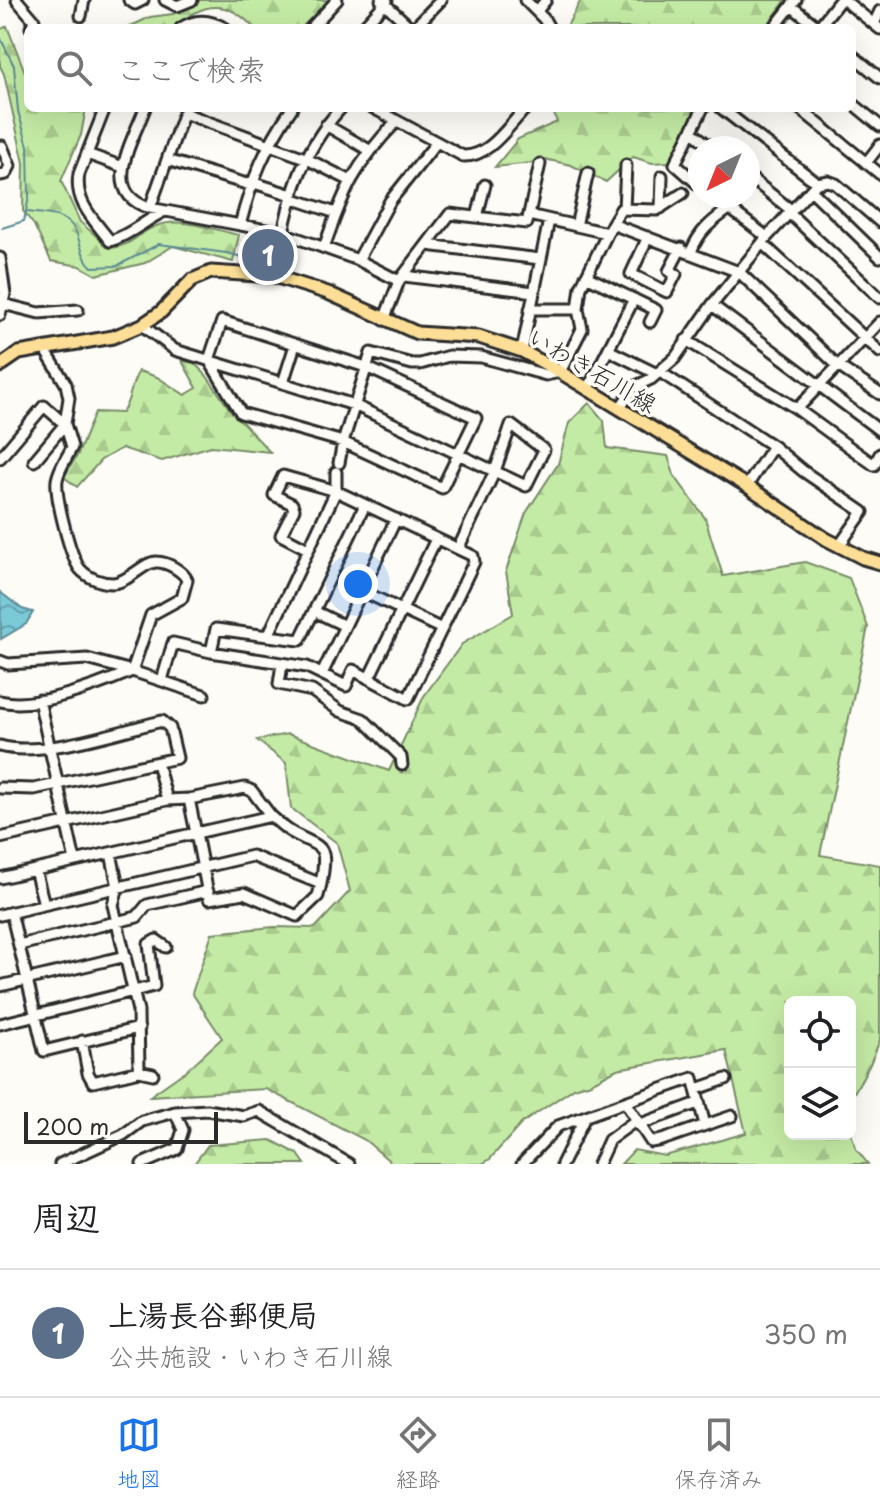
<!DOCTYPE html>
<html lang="ja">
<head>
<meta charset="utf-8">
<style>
  :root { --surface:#fff; --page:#f6f6f6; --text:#202124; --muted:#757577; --line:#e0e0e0; --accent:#1a73e8 }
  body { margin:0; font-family:"Playpen Sans","Klee One",sans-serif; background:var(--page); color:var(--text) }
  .controls { position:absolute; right:24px; bottom:24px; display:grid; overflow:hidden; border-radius:12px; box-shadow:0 8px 32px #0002 }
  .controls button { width:72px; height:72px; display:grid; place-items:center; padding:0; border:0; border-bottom:2px solid var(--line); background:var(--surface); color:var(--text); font:40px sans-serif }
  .compass { position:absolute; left:688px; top:136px; width:72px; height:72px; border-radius:50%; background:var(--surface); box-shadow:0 8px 32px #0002; rotate:223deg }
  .scale { position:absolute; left:24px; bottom:20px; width:194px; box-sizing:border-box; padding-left:8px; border:4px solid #2b2b2b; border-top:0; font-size:22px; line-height:28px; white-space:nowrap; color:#2b2b2b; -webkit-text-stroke:6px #fdfcf7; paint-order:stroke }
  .you { position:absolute; left:358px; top:584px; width:28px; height:28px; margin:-20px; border:6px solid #fff; border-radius:50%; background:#1a73e8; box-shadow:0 0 0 12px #1a73e833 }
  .badge { display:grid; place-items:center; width:52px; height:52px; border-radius:50%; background:var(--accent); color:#fff; font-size:26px; font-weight:700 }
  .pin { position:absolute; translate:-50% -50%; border:4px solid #fff; box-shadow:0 2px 8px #0006 }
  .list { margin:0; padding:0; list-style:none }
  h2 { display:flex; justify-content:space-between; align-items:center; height:104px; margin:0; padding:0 32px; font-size:34px }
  h2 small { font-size:26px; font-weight:400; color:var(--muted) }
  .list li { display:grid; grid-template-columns:52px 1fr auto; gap:24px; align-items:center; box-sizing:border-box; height:128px; padding:0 32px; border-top:2px solid var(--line) }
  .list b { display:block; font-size:30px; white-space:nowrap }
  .list p { margin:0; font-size:26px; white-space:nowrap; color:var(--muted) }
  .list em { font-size:26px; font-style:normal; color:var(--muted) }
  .icon { flex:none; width:44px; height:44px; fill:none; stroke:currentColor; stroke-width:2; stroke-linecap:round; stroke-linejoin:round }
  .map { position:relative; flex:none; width:880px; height:1164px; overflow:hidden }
  .search { position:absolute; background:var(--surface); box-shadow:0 8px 32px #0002; left:24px; right:24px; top:24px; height:88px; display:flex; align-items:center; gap:20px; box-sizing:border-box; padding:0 28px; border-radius:12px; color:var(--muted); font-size:30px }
  .sheet { height:232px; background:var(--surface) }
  nav { display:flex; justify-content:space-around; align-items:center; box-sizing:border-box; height:112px; border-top:2px solid var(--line); background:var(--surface); font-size:22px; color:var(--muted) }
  nav a { display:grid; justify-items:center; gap:4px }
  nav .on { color:var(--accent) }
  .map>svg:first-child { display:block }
  .forest { fill:url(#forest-firs); stroke:#788b68; stroke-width:2 }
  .water { fill:url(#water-waves); stroke:#5b8a93; stroke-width:2 }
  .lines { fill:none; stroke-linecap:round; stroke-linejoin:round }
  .stream { stroke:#5b8a93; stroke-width:2 }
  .minor-casing { stroke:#2b2b2b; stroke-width:15 }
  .major-casing { stroke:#2b2b2b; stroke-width:17 }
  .minor { stroke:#fdfcf7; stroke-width:9 }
  .major { stroke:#fcde96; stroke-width:11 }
  .labels { text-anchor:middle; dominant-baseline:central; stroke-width:7; stroke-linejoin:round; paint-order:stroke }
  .street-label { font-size:24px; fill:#2b2b2b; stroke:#fdfcf7 }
</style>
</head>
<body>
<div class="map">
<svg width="880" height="1164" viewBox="0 0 880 1164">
  <defs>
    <pattern id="forest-firs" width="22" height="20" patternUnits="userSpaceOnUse" patternTransform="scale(2)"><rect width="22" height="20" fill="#c4eba5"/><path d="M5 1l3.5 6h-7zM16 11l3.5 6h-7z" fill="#a9ca8e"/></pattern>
    <pattern id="water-waves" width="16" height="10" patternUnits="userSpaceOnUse" patternTransform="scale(2)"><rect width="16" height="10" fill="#7bc9d8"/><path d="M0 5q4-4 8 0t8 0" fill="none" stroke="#65a3af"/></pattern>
  </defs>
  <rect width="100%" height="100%" fill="#fdfcf7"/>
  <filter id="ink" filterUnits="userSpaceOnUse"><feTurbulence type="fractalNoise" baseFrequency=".0125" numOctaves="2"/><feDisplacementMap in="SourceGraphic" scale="16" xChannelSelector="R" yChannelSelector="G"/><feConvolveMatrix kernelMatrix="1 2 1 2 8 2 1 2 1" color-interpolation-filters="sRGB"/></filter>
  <g filter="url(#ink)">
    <path class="forest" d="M 196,0 L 329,0 L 301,28 L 254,28 C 229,0 203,0 175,28 L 127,28 L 150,17 L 173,14 Z
      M 581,0 L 786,0 L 765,28 L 566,28 Z
      M 7,26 L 28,80 L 28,108 L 86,108 L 81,135 L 61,181 L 80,222 L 110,248 C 133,246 137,233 156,226 C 180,216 214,230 239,235 L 233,262 L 173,246 L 145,263 L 96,275 L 80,266 L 51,261 L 34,225 L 23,211 L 24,163 L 4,74 L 0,66 L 0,30 Z
      M 552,108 L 700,108 L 669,162 L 652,163 L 633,157 L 606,182 L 571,165 L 540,158 L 531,163 L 495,167 L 518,139 L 557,122 Z
      M 182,361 L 194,363 L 206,375 L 229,408 L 270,452 L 211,446 L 162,461 L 122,448 L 101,460 L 77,487 L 64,477 L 78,454 L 95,412 L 122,413 C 132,398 130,384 139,371 L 157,377 L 185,395 L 197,388 Z
      M 589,403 L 604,421 L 607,448 L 668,456 L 674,475 L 705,518 L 723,576 L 805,562 L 849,578 L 868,627 L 820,855 L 880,865 L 880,1040 L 870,1064 L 850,1100 L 850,1002 L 790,1002 L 790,1134 L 850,1134 L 850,1130 L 856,1149 L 868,1164 L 621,1164 L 634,1150 L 665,1156 L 746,1133 L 726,1050 L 617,1069 L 591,1083 L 574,1088 L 522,1123 L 490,1159 L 482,1164 L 393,1164 L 365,1140 L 266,1089 L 150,1096 L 187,1070 L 222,1038 L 192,993 L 212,933 L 274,927 L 315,928 L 350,891 L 337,843 L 291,808 L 286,763 L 257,740 L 288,734 L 389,771 L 424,696 L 462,644 L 513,614 L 506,571 L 526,513 L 558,464 L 569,423 Z
      M 271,1140 L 298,1154 L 305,1164 L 194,1164 L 208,1145 Z"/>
    <path class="water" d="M 0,592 L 22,609 L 33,612 L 26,624 L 1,639 Z"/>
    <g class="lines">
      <path class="stream" d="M 0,37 L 14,66 L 18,111 L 28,146 L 29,197 L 24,221 L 2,228
        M 28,212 C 40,214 58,214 67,221 C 82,231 78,255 92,267 L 117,266 L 159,244 L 226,253 L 255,260"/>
      <g class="minor-casing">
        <path id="minor" d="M 17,0 L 34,20 L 31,28
          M 129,0 L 135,4 L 143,0
          M 165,0 L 177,6 L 192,0
          M 381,0 L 411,28
          M 525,0 L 544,19 L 549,28
          M 844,0 L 880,29
          M 791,6 L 819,28
          M 537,11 L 546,0
          M 81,16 L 84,0
          M 874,24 L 880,11
          M 181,28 C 196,18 209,20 225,28
          M 311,28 L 337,0
          M 362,28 L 387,1
          M 414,28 L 441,0
          M 774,28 L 796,0
          M 818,28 L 840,0
          M 852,55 L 880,78
          M 852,103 L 880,126
          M 105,108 L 79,174 C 74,202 94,220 110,241 C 131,235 145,220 165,211
          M 145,108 C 133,141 99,193 150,208 L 283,233 L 358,260 L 399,281
          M 373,108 L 463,156 C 490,157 508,126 526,108
          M 721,108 L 817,183
          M 799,108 L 880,174
          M 184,113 L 305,158 L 349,180
          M 326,125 L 369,150
          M 691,131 L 712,148
          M 87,154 L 123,167
          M 167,160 L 250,185
          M 866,163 L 880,145
          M 0,175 L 6,174 L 10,166 L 2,146
          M 748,176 L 791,210
          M 251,182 L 292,195
          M 700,186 L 675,164 L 703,108
          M 811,190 L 880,257
          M 713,196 L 767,237
          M 291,198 L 336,213
          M 150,208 L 185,109
          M 661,208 L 662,176
          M 624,209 L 626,165
          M 789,213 L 880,298
          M 529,215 L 607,233
          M 477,217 L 485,185
          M 612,224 L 621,209 L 657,210 L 683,193
          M 240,225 C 252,179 265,147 292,108
          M 576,226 L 588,173
          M 648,237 L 631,274 L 667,292 L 676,274 L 669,271 L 681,248
          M 762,243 L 880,352
          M 427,245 L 540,259
          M 324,248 C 343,192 355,164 397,121
          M 691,252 C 699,231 711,222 729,209
          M 0,258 L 5,294 L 0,315
          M 358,260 L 390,201 L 437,142
          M 274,276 C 288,209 294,160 341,108
          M 404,276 L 534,292
          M 586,276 L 656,310 L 650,322
          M 3,304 L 39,313 L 78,310
          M 712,305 L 880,431
          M 530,309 L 578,309
          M 384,320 L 399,281 L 450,214 L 527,223 L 540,164
          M 222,321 L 366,367 L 476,418 L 442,488 L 343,442 L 241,413 L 209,360 Z
          M 142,325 L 175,350 L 354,405 L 526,486 L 544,450 L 511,425 L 495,471 L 458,549
          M 686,340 L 797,409 L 874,465 L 880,454
          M 608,350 L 657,374
          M 522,351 L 549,220
          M 660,372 L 773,446 L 803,471 L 863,512 L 839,546
          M 283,383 L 295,345
          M 588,389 L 634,299
          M 620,408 L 634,387 L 651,379 L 675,358 L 712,305 L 767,237 L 817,183 L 828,181 L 836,184 L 880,222
          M 797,409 L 880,322
          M 0,458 L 44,406 L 60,420 L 65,419
          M 34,461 L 65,424
          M 339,463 L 343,442 L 371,353 L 412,364 L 420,364 L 449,356 L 481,357 L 546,375 L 560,372 L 582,329 L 578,309 L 581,287 L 612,224 L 739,272 L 838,366 L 880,394
          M 336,472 L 336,491 L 268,636 L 300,640 L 365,505
          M 747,486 L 773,446
          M 362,591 L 442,629
          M 314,611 L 345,626
          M 211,652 L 216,629 L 268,636
          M 0,661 L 8,664 L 87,659 L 132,671 L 204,695
          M 282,664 L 279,684 L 312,691 L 340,711 L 363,719 L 401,757 L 402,765
          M 322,674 L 396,519
          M 369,678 L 436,539
          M 162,680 L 173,643 L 211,652 L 307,667 L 346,686 L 353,670 L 408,699 L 474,562 L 473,556 L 336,491 L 283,476 L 274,495 L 292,504 L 294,509 L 281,535 L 308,549
          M 0,701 C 35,710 99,685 132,671 L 151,615 L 182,598 L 187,580 C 183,571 167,562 157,562 C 144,561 130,582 113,583 C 101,583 88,578 80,569 C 70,556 55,496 57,480 C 59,468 67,458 72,447 L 65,424 L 69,398 L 66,384 L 45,350
          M 0,746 C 41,758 119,731 162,721 L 170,728 L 177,758 L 34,789 L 0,788
          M 157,763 L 167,800
          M 271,816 C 277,821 284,828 291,832 C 323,850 328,842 321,884
          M 0,838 L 167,800 L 189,799
          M 111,853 L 118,887 L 113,905 L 138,1011 L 139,1071
          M 35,870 L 44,904
          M 0,878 L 75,861
          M 11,912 L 44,1051 L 139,1028
          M 0,915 L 252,856 L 321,884 L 318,896 L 297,916 L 244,893 L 209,899 C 205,877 200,855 196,833 L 271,816 L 252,791 L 245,788 L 189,799 L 196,833 L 75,861 L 39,700
          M 19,945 L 137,917 L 147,905 L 208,891
          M 0,986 L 126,956
          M 0,1024 L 154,986 L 149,944 L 156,940 L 166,947
          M 82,1041 L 88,1073 L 93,1082 L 139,1071 L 153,1074
          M 697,1089 L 726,1079
          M 638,1125 L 698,1103
          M 705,1125 L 693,1078 L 625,1102 L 651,1142 L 662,1140 L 732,1116
          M 60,1164 L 123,1135 L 142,1121 L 175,1112 L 207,1110 L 244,1116 L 259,1111 L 349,1164
          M 142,1164 L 177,1149 L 183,1130 L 175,1112
          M 522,1164 L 558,1126 L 625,1102
          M 562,1164 L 585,1117
          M 598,1164 L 609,1140 L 635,1121"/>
      </g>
      <g class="major-casing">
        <path id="major" d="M 0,366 L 19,353 L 113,337 L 142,325 L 161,312 L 192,280 L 211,272 L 274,276 L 328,293 L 417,333 L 479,337 L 522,351 L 560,372 L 747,486 L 826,539 L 863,558 L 880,563"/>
      </g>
      <use href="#minor" class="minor"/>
      <use href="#major" class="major"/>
    </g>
  </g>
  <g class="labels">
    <g class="street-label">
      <text transform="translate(593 369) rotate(30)">いわき石川線</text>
    </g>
  </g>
</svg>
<div class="controls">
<button><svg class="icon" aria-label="locate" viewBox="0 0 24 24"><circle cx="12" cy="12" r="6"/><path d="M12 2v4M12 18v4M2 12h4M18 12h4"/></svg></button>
<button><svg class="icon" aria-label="layers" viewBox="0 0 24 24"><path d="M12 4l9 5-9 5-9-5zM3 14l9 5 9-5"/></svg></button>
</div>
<svg class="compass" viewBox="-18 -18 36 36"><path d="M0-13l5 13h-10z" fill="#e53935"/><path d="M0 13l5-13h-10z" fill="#757577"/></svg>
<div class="scale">200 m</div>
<div class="you"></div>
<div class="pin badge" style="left:268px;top:255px;background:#5c6f8a">1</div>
<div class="search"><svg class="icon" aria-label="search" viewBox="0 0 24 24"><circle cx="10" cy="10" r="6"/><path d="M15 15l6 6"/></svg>ここで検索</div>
</div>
<section class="sheet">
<h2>周辺<small></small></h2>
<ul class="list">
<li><span class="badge" style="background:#5c6f8a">1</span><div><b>上湯長谷郵便局</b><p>公共施設 · いわき石川線</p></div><em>350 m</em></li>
</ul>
</section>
<nav>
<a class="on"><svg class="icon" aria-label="map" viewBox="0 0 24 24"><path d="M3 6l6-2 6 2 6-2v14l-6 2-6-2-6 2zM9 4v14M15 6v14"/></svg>地図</a>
<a><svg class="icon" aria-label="directions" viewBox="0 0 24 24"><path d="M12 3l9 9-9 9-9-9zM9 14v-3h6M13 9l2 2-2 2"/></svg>経路</a>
<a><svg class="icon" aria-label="saved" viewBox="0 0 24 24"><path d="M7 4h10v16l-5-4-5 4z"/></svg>保存済み</a>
</nav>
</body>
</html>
